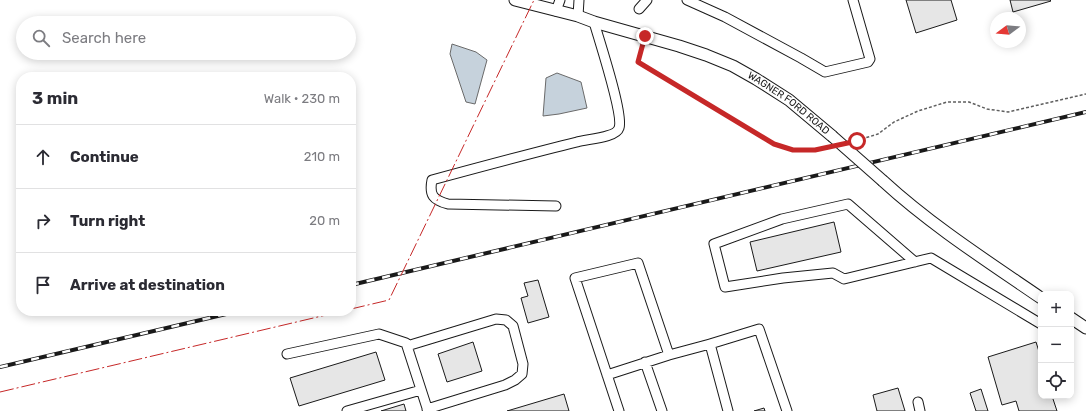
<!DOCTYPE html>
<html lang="en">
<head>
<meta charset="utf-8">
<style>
  :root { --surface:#fff; --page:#f2f2f3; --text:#2b2b33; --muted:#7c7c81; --line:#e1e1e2 }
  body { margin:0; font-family:Rubik,sans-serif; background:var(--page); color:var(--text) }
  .controls { position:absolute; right:12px; bottom:12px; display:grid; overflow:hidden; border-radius:8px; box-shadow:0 2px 10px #0003 }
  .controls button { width:36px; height:36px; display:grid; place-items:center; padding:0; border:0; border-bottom:1px solid var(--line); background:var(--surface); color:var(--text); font:20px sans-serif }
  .compass { position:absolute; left:990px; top:12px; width:36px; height:36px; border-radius:50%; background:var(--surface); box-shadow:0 2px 10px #0003; rotate:254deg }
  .stop { position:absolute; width:12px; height:12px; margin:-9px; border:3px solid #c62828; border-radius:50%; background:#fff }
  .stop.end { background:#c62828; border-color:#fff; box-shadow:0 1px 4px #0008 }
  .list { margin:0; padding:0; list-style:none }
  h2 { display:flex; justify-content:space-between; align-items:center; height:52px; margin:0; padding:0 16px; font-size:17px }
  h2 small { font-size:13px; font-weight:400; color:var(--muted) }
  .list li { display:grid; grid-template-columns:26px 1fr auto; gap:12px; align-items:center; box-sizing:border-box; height:64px; padding:0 16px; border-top:1px solid var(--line) }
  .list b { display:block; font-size:15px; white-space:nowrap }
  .list em { font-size:13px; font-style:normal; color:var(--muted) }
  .icon { flex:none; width:22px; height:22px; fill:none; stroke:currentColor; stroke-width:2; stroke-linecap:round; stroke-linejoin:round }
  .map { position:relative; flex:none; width:1086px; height:411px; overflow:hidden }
  .search { position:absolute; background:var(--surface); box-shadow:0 2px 10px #0003; left:16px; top:16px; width:340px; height:44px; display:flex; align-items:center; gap:10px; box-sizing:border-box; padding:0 14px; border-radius:22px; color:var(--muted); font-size:15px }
  .panel { position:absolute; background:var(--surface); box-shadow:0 2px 10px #0003; left:16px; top:72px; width:340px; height:244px; border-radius:16px }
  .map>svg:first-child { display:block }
  .water { fill:#c6d2dc; stroke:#6a6a6a }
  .building { fill:#e6e6e6; stroke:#1a1a1a }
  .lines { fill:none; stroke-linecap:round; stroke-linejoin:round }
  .minor-casing { stroke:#1a1a1a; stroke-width:11 }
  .major-casing { stroke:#1a1a1a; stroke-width:13 }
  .path { stroke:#5f5f5f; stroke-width:1.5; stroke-dasharray:3 2; stroke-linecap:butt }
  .minor { stroke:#fff; stroke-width:9 }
  .major { stroke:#fff; stroke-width:11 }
  .rail-casing { stroke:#1a1a1a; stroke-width:4 }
  .rail { stroke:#fff; stroke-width:2.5; stroke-dasharray:8; stroke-linecap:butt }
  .major-bridge-casing { stroke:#1a1a1a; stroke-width:13; stroke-linecap:butt }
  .major-bridge { stroke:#fff; stroke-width:11 }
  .power { stroke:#c62828; stroke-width:1; stroke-dasharray:14 3 2 3; stroke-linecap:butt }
  .route { stroke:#c62828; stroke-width:5 }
  .labels { text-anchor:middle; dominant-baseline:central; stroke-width:3; stroke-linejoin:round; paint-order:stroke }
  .street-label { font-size:10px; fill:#1a1a1a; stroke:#fff }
</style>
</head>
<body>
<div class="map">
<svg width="1086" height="411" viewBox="0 0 1086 411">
  <rect width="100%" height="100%" fill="#fff"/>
  <path class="water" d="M 452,44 L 476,52 L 487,60 L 475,104 L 466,102 L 450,54 Z
    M 557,73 L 581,82 L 587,108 L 559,114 L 543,116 L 546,78 Z"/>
  <path class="building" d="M 906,0 L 951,0 L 957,20 L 916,33 Z
    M 1010,0 L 1050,0 L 1051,1 L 1013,12 Z
    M 834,222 L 841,252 L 757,271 L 750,242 Z
    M 538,280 L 549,317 L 528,323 L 521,298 L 528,296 L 524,283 Z
    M 473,342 L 482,371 L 447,382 L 438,354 Z
    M 1036,342 L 1041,358 L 1041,396 L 1052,396 L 1057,411 L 1019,411 L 1016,401 L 1002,405 L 988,357 Z
    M 376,352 L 385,380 L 299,406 L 290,378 Z
    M 898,388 L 905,411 L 877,411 L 873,395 Z
    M 981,389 L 988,411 L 976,411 L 970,393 Z
    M 564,394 L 569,411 L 507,411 Z
    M 404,404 L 406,411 L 381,411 Z
    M 764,408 L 765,411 L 754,411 Z"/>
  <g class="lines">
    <g class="minor-casing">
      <path id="minor" d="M 687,0 L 725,17 L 801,58 L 825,72 L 868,62 L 870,59 L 853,0
        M 639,9 L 647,0
        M 556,11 L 560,0
        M 578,16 L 579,0
        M 556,206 L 448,204 C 433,200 429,195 432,180 C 480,167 528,154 577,142 C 586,139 616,138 619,128 C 624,115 599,40 594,22
        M 915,262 L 848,204 L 782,219 L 714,244 L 725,287 L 783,278 L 833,273 L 844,279 L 931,258 L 1041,324
        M 407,346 L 496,319 L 506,320 L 513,326 L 523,364 L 522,374 L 515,380 L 505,385 L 427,409
        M 287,354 L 379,334 L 406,343 L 428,411
        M 669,355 L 710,344
        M 645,362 L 662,411
        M 607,375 L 669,355 L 638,263 L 575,278 L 619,411
        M 918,402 L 920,411
        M 347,411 L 421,390
        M 728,411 L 710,344 L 759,329 L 787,411"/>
    </g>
    <g class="major-casing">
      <g id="major">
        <path id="s1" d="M 515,0 L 578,16 L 594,22 L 679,46 L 706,55 L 733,66 L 756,79 L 789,100 L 832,136"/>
        <path d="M 883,181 C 931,225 987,261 1041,298"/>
        <path d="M 1071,318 L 1086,328"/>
      </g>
    </g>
    <path class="path" d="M 642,46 L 638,62 L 774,144 L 793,150 L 815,150 L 829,147
      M 852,142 L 878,134 L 894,122 L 918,111 L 947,102 L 969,102 L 987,109 L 1008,112 L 1086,94"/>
    <use href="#minor" class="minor"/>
    <use href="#major" class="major"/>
    <g class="rail-casing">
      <path id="rail" d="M 351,285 L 1086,112
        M 0,367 L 239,311"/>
    </g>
    <use href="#rail" class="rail"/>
    <g class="major-bridge-casing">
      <path id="major-bridge" d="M 832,136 L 883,181"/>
    </g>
    <use href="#major-bridge" class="major-bridge"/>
    <path class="power" d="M 351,309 L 389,300 L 534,0
      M 0,392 L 343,311"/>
  </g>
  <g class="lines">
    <path class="route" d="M 645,36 L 638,62 L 774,144 L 793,150 L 815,150 L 857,141"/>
  </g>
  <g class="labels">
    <g class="street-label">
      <text stroke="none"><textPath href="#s1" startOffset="295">WAGNER FORD ROAD</textPath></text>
    </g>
  </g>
</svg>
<div class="controls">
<button>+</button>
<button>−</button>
<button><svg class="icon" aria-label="locate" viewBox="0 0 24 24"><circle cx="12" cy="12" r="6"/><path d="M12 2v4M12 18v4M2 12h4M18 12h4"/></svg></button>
</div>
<svg class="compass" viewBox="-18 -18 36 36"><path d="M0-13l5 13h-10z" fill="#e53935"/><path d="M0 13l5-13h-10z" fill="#7c7c81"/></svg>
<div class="stop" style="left:857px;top:141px"></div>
<div class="stop end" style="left:645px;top:36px"></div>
<div class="search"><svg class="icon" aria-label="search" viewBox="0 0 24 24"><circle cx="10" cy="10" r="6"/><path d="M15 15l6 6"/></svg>Search here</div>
<section class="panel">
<h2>3 min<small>Walk · 230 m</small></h2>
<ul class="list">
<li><svg class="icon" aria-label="ahead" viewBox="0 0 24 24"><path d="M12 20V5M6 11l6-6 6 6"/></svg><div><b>Continue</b></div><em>210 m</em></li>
<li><svg class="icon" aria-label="right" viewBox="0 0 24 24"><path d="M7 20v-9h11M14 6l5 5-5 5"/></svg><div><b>Turn right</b></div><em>20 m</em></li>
<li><svg class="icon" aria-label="arrive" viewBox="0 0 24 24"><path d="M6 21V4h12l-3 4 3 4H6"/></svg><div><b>Arrive at destination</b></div></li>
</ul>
</section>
</div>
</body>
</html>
